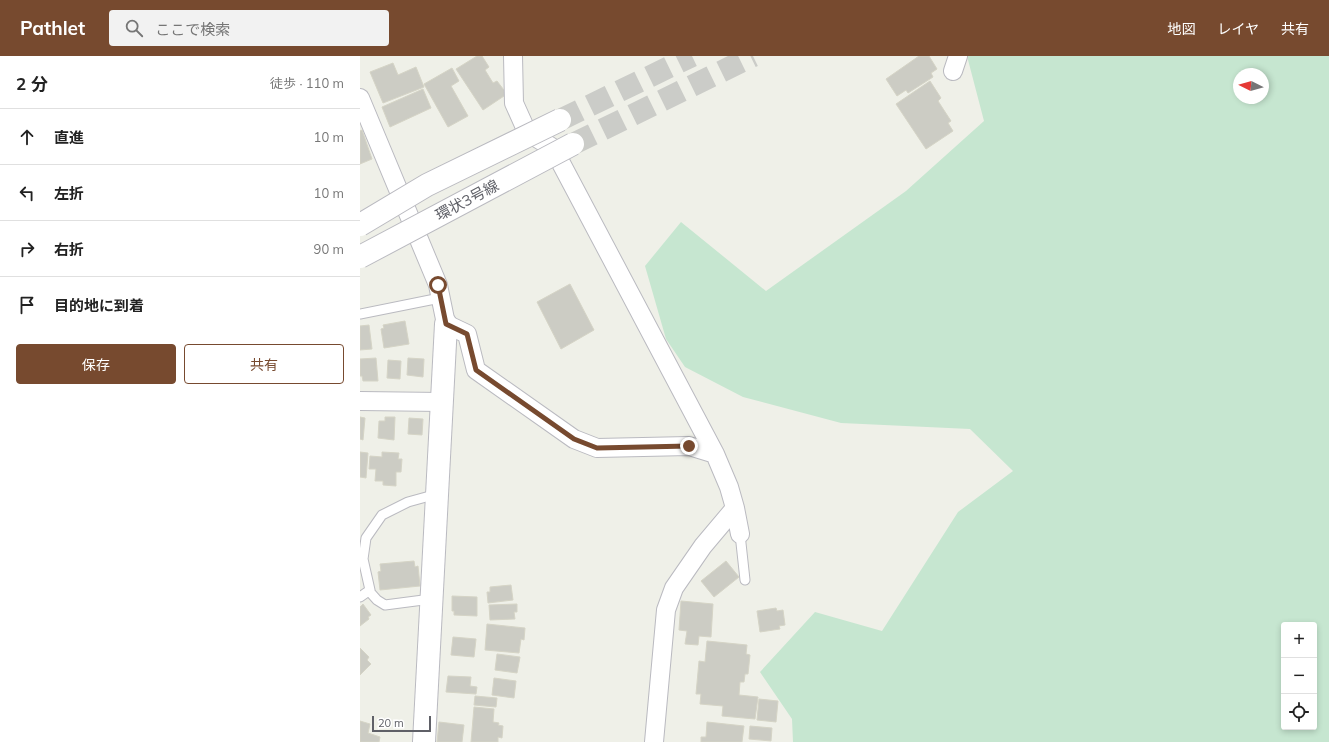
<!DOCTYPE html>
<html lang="ja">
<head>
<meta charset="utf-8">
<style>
  :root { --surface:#fff; --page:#f2f2f2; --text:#222; --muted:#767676; --line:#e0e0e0; --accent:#774a2f }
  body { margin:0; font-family:Mulish,"Noto Sans JP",sans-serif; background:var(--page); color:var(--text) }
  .controls { position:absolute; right:12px; bottom:12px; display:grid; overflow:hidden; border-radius:4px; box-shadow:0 2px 6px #0003 }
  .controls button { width:36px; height:36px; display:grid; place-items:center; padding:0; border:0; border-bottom:1px solid var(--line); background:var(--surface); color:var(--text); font:20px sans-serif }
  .compass { position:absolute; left:873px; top:12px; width:36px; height:36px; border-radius:50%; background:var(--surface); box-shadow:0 2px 6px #0003; rotate:275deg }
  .scale { position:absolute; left:12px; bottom:10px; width:59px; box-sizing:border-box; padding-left:4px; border:2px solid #5f6067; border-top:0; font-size:11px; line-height:14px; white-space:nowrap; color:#5f6067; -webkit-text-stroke:3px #fff; paint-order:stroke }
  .stop { position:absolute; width:12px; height:12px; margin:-9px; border:3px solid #774a2f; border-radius:50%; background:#fff }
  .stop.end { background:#774a2f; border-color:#fff; box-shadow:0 1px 4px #0008 }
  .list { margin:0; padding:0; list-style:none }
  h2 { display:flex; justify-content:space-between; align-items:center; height:52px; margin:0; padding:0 16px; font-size:17px }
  h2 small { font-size:13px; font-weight:400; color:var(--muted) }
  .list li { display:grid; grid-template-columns:26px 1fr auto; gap:12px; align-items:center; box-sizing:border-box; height:56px; padding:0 16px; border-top:1px solid var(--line) }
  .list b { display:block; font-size:15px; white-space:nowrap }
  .list em { font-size:13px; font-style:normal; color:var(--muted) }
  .actions { display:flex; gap:8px; padding:12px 16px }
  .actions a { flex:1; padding:9px 0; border:1px solid var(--accent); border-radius:4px; text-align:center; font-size:14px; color:var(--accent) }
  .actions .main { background:var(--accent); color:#fff }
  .icon { flex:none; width:22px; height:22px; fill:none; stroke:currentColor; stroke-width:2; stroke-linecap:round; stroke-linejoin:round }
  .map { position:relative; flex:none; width:969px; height:686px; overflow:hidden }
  header { display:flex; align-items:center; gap:24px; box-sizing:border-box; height:56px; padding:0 20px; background:var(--accent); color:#fff }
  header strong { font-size:19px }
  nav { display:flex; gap:22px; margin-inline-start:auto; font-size:14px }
  .search { width:280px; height:36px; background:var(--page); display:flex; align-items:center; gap:10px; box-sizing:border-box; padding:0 14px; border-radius:4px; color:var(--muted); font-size:15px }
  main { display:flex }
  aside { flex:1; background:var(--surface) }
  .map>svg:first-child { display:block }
  .green { fill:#c6e6d0; fill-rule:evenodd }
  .building { fill:#ccccc4; stroke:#d5d4c6 }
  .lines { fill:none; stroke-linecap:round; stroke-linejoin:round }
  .tertiary-tunnel { stroke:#cbccc8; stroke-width:22; stroke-dasharray:22 11; stroke-linecap:butt }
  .service-casing { stroke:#babac0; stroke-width:11 }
  .minor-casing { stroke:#babac0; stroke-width:20 }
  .tertiary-casing { stroke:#babac0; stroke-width:24 }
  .service { stroke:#fff; stroke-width:9 }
  .minor { stroke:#fff; stroke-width:18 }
  .tertiary { stroke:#fff; stroke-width:22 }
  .tertiary-bridge-casing { stroke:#babac0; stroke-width:24; stroke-linecap:butt }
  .tertiary-bridge { stroke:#fff; stroke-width:22 }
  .route { stroke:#774a2f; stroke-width:5 }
  .labels { text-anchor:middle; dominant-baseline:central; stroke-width:4; stroke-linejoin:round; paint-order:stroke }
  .street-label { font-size:15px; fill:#5f6067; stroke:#fff }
</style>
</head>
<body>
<header>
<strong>Pathlet</strong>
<div class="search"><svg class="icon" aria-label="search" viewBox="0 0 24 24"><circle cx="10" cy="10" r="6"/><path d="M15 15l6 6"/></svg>ここで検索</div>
<nav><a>地図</a><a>レイヤ</a><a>共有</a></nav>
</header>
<main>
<aside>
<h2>2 分<small>徒歩 · 110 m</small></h2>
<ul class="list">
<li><svg class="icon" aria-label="ahead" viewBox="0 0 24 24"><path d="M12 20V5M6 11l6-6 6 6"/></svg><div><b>直進</b></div><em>10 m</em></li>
<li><svg class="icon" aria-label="left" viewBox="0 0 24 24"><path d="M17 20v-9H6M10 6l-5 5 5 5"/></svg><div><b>左折</b></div><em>10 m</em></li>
<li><svg class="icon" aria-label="right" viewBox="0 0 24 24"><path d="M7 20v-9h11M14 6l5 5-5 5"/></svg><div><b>右折</b></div><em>90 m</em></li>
<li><svg class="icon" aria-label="arrive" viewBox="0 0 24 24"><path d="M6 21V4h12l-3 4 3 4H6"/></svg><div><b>目的地に到着</b></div></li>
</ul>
<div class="actions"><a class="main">保存</a><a>共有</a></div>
</aside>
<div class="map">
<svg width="969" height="686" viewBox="0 0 969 686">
  <rect width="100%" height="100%" fill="#eff0e8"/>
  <path class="green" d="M 607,0 L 969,0 L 969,686 L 433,686 L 432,663 L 400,616 L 455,556 L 522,575 L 598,456 L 653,415 L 610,373 L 481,367 L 383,341 L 325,311 L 306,283 L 285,210 L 321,166 L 406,235 L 546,135 L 624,65 ZM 879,18 L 903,18 L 903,42 L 879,42 ZM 924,569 L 954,569 L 954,671 L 924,671 Z"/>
  <path class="building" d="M 117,0 L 122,0 L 129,11 L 125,14 L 133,27 L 137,25 L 147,38 L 123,54 L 96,13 Z
    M 559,0 L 569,0 L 577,13 L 571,17 L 573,21 L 548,37 L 546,34 L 537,40 L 526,23 Z
    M 33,7 L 38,19 L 56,11 L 64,31 L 23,47 L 10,16 Z
    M 92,12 L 99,25 L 91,30 L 108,60 L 88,71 L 64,28 Z
    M 570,25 L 581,42 L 578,45 L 591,65 L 588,67 L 593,75 L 566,93 L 536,48 Z
    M 63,33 L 71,52 L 30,71 L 22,51 Z
    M 2,74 L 12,103 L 0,108 L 0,75 Z
    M 210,228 L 234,274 L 201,293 L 177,246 Z
    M 45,265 L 49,288 L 24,292 L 21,273 L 24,272 L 23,269 Z
    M 9,269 L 12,293 L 0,294 L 0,270 Z
    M 16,302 L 18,325 L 3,325 L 2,320 L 0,320 L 0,303 Z
    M 48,302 L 64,303 L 63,321 L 47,319 Z
    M 28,304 L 41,305 L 40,323 L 27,322 Z
    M 0,361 L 5,362 L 3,384 L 0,383 Z
    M 25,361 L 35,361 L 34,384 L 18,382 L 19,365 L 25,365 Z
    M 49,362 L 63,363 L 62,379 L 48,378 Z
    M 0,396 L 8,397 L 6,422 L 0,421 Z
    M 22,396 L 39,397 L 38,403 L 42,403 L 41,416 L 36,416 L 36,430 L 23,429 L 23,425 L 15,425 L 16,413 L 9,413 L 10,400 L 22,401 Z
    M 54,505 L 55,511 L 58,510 L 60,530 L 20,534 L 18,516 L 21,515 L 20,508 Z
    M 366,505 L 379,521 L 354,541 L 341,525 Z
    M 151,529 L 153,544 L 128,547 L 127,536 L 130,536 L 130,531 Z
    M 92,540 L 117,541 L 117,560 L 94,559 L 94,555 L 92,555 Z
    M 321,545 L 353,548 L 351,581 L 339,580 L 338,589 L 325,588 L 327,575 L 319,574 Z
    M 3,548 L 11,559 L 8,561 L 9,563 L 0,570 L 0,551 Z
    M 157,548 L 157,556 L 154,556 L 155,563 L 130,564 L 129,549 Z
    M 416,552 L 417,555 L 423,554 L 425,569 L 419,570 L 420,573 L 400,576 L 397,555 Z
    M 127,568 L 165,572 L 164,584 L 161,583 L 159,597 L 125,594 Z
    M 93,581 L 116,583 L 114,601 L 91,599 Z
    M 347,585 L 387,589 L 386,598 L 390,599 L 388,618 L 385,618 L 384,626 L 380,626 L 379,639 L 398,641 L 395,663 L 362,660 L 363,650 L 340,648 L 341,638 L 336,638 L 339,605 L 345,606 Z
    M 0,592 L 9,601 L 7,604 L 11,608 L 0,619 Z
    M 137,598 L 160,601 L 157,617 L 135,614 Z
    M 88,620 L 111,621 L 110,630 L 117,631 L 116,638 L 86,636 Z
    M 134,622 L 156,625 L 154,642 L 132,639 Z
    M 115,640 L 137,642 L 136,651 L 114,649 Z
    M 399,643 L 418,645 L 416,666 L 397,664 Z
    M 114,651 L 134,653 L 133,666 L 139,667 L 138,669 L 143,670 L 142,682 L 138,681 L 138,686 L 111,686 Z
    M 0,665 L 10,668 L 8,677 L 20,681 L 19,686 L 0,686 Z
    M 79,666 L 104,669 L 102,686 L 77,686 Z
    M 347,666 L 384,670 L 382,686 L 341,686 L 341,681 L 346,681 Z
    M 390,670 L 412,672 L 411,685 L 389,683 Z"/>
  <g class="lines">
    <path class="tertiary-tunnel" d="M 200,64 L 332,0
      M 213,88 L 393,0"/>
    <g class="service-casing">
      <path id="service" d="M 0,258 L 80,242
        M 380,478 L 385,524
        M 9,535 L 17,544 L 25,549 L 71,543
        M 0,541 L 10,534 L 3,503 L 6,482 L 22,459 L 48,446 L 77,438"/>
    </g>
    <g class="minor-casing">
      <path id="minor" d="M 153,0 L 154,47 L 167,76 L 193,92 L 355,398 L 369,431 L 375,452 L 380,478
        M 593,15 L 598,0
        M 0,42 L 78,229 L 86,268 L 107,278 L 116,314 L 214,383 L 237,392 L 329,390 L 355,398
        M 0,345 L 82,346
        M 294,686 L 306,554 L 314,532 L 343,490 L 375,452"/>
    </g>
    <g class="tertiary-casing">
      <path id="tertiary" d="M 64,686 L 86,268"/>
    </g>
    <use href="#service" class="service"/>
    <use href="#minor" class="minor"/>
    <use href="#tertiary" class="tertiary"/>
    <g class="tertiary-bridge-casing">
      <path id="tertiary-bridge" d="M 0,169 L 67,129 L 200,64
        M 0,201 L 213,88"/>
    </g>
    <use href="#tertiary-bridge" class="tertiary-bridge"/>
  </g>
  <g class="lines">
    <path class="route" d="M 78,229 L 86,268 L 107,278 L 116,314 L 214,383 L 237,392 L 329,390"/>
  </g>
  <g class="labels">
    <g class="street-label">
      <text transform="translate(107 144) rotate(-28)">環状3号線</text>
    </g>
  </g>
</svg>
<div class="controls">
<button>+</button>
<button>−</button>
<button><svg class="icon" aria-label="locate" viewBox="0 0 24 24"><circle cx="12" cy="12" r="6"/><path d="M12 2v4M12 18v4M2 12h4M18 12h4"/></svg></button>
</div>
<svg class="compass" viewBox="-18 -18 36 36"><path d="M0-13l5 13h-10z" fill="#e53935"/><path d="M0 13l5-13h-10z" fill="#767676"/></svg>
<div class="scale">20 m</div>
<div class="stop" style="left:78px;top:229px"></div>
<div class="stop end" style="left:329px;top:390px"></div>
</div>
</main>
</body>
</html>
